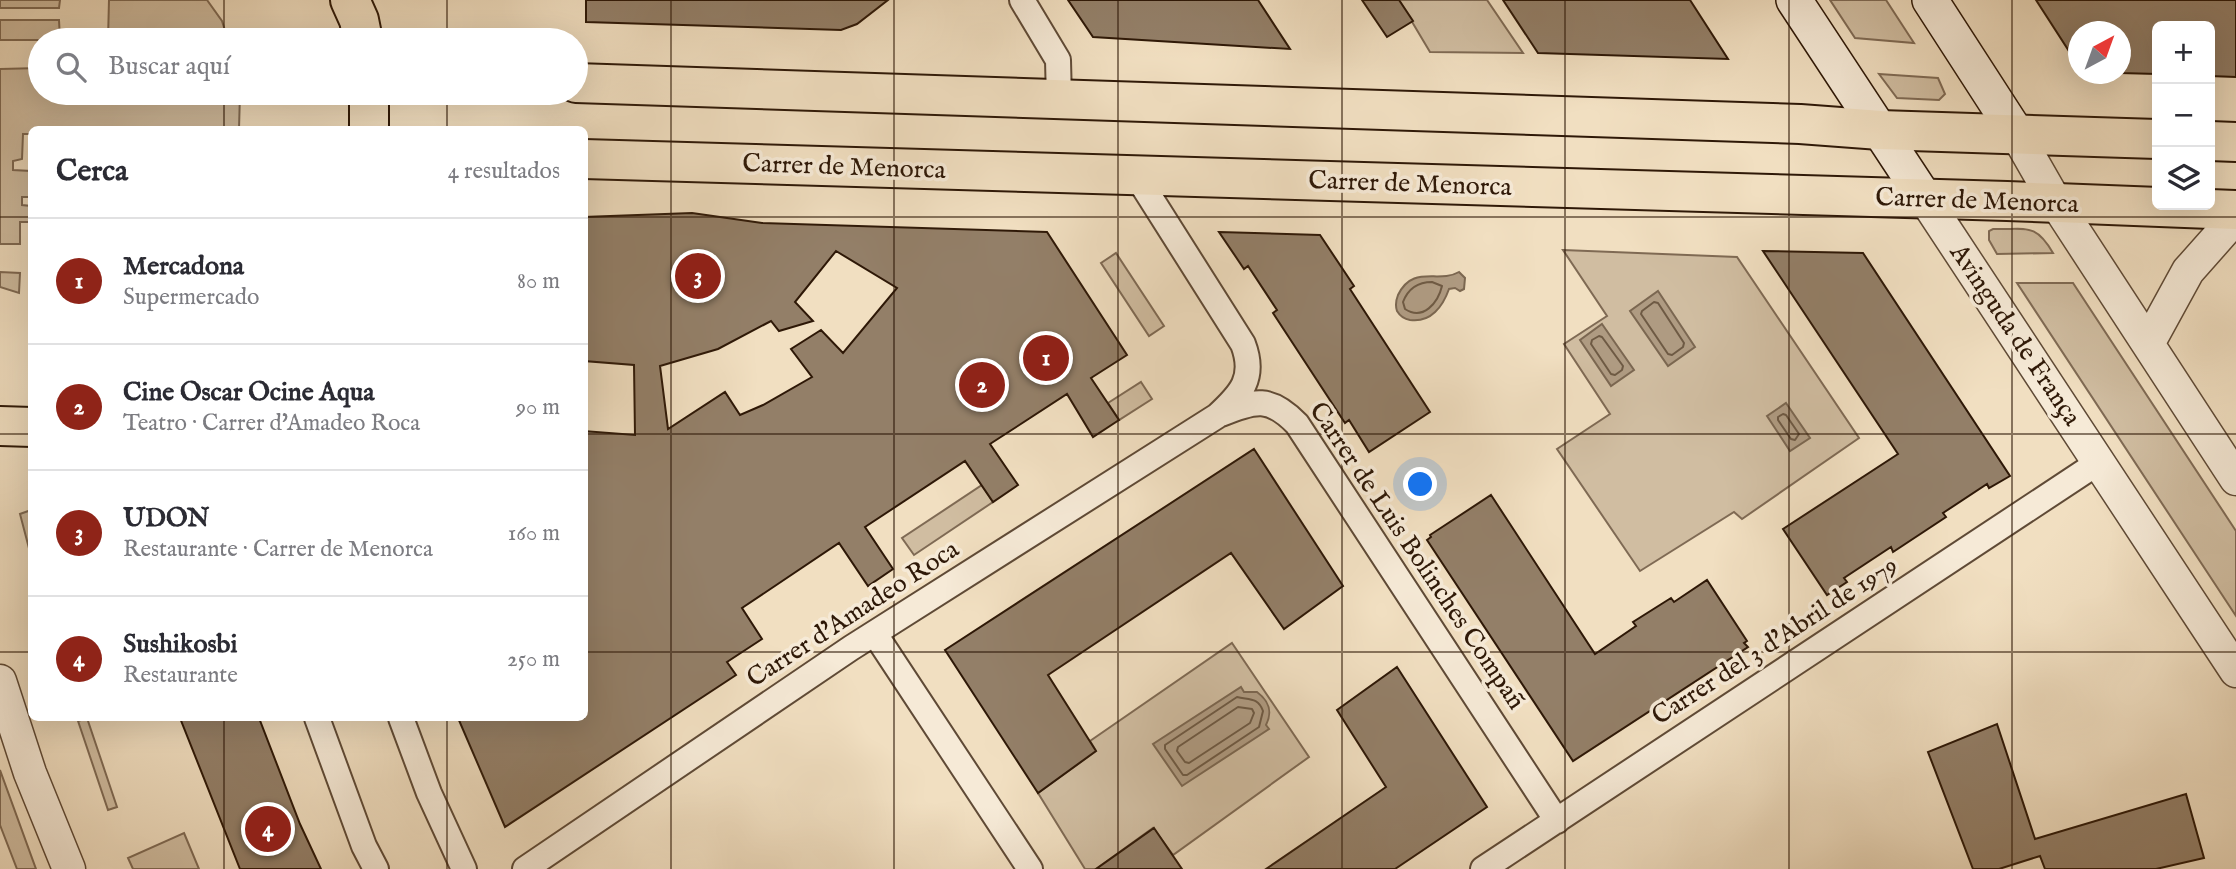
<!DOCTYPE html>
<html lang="es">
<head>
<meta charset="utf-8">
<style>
  :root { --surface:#fff; --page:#f7f7f7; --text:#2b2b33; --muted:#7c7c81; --line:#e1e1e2; --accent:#8f2418 }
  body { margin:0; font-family:"IM FELL English",serif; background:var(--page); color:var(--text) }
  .controls { position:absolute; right:21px; top:21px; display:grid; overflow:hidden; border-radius:10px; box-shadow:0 7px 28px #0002 }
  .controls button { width:63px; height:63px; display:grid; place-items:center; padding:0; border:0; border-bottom:2px solid var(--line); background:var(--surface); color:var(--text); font:35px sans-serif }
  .compass { position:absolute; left:2068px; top:21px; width:63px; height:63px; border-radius:50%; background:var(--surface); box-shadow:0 7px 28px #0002; rotate:41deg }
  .you { position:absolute; left:1421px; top:485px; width:24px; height:24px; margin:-18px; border:5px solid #fff; border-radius:50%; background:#1a73e8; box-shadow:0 0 0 10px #1a73e833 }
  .badge { display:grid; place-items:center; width:46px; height:46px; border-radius:50%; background:var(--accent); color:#fff; font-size:23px; font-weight:700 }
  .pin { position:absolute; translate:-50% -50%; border:4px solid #fff; box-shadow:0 2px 7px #0006 }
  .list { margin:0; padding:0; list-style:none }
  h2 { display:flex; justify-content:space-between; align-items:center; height:91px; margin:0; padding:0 28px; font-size:30px }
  h2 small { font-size:23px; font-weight:400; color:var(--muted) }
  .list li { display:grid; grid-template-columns:46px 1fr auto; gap:21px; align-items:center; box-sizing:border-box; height:126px; padding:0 28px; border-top:2px solid var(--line) }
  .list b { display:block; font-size:26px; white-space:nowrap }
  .list p { margin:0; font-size:23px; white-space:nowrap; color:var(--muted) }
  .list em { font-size:23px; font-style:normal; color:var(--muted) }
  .icon { flex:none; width:38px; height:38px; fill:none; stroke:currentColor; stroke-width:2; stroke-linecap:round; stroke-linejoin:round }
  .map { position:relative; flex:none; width:2236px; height:869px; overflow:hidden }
  .search { position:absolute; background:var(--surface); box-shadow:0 7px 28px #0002; left:28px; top:28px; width:560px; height:77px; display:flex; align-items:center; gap:18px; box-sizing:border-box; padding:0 24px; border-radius:38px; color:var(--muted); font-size:26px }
  .panel { position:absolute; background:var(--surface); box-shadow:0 7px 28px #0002; left:28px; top:126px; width:560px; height:595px; border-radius:10px }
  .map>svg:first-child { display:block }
  .green { fill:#d0bda1; stroke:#7f6a54; stroke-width:2 }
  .water { fill:#af9b82; stroke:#7b6751; stroke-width:2 }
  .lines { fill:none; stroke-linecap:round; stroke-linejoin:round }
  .shore { stroke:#6e5a44; stroke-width:2 }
  .building { fill:#937f68; stroke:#2e1807; stroke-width:2; fill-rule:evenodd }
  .minor-casing { stroke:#5f4a36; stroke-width:28 }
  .tertiary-casing { stroke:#5f4a36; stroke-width:35 }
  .secondary-casing { stroke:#2e1807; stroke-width:38 }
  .primary-casing { stroke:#2e1807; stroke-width:42 }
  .minor { stroke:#f6ead7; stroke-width:24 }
  .tertiary { stroke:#f6ead7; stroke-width:32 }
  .secondary { stroke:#f6ead7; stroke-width:35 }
  .primary { stroke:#f1dfc1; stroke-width:38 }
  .grid { fill:none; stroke:#2e1807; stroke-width:2; stroke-opacity:0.55 }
  .labels { text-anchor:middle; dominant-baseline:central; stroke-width:7; stroke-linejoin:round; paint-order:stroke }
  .street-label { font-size:26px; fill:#2e1807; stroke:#f6ead7 }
</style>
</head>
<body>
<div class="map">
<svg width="2236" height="869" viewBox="0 0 2236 869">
  <rect width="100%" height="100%" fill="#f1dfc1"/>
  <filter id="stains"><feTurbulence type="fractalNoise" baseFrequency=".00286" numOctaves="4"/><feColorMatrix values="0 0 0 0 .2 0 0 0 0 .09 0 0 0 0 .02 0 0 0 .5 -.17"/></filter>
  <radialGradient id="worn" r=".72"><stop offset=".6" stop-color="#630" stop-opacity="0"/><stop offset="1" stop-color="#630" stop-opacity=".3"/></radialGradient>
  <path class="green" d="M 0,0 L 60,0 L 59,8 L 0,8 Z
    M 109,0 L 207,0 L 222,21 L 228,40 L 108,40 Z
    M 1399,0 L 1487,0 L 1523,53 L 1430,52 Z
    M 1830,0 L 1886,0 L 1914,43 L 1855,38 Z
    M 59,20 L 60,40 L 0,40 L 0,20 Z
    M 40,68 L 40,93 L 240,93 L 239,129 L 32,130 L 31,134 L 23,134 L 22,159 L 13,161 L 13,170 L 31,171 L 31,197 L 22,197 L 22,205 L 31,206 L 31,222 L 20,222 L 20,244 L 0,244 L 0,69 Z
    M 1879,74 L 1938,78 L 1945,94 L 1939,100 L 1897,98 Z
    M 1993,229 C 2026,230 2035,222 2053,253 L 1997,254 L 1989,240 L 1989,231 Z
    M 1563,250 L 1737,257 L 1859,438 L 1742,519 L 1734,512 L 1640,571 L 1557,449 L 1610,414 L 1564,344 L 1607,316 Z
    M 1116,253 L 1164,326 L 1149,336 L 1101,263 Z
    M 0,272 L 20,273 L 19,293 L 0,287 Z
    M 2017,283 L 2073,283 L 2236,531 L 2236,616 Z
    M 1141,382 L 1152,399 L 1119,420 L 1108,403 Z
    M 982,485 L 993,502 L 914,555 L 902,538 Z
    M 31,510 L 32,510 L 31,556 L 20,514 Z
    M 1232,643 L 1309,757 L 1173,855 L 1153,828 L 1096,869 L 1085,869 L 1038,793 L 1096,751 L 1090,741 Z
    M 87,718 L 117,807 L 108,810 L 78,721 Z
    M 0,770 L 36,869 L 17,869 L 0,825 Z
    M 184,833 L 199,869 L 133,869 L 128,858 Z"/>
  <path class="water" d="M 1459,272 L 1465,278 L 1464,289 L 1460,291 L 1455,288 L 1449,289 C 1443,306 1431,323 1410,320 C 1404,319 1400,316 1397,311 C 1395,305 1396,300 1398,295 C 1413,264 1438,284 1459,272 Z
    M 1658,291 L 1695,347 L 1668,366 L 1630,311 Z
    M 1602,324 L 1634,370 L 1611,386 L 1580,340 Z
    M 1786,403 L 1810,438 L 1790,451 L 1767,416 Z
    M 1241,687 L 1244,692 L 1257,692 C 1269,701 1273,711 1266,725 L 1269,729 L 1182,786 L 1153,744 Z"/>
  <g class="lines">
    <path class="shore" d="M 1432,282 L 1442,286 C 1438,303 1423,321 1405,309 L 1403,302 C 1408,289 1418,282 1432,282 Z
      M 1654,302 L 1658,303 L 1684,343 L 1683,347 L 1672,355 L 1668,354 L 1641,314 L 1642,311 Z
      M 1599,336 L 1602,337 L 1623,366 L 1622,370 L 1615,375 L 1611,374 L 1591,344 L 1592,340 Z
      M 1783,414 L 1786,415 L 1799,434 L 1795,440 L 1791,439 L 1778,420 L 1778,417 Z
      M 1237,697 C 1249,700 1258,697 1263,711 L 1259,727 L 1187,775 L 1183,775 L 1165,749 L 1165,745 Z
      M 1238,707 L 1252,709 L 1254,713 L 1250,723 L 1189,763 L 1185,762 L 1177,751 L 1178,747 Z"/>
  </g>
  <path class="building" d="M 586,0 L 888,0 L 857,24 L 841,30 L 586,22 Z
    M 1068,0 L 1258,0 L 1290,49 L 1093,37 Z
    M 1362,0 L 1399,0 L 1413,21 L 1387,37 Z
    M 1503,0 L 1690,0 L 1728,59 L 1538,53 Z
    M 2036,0 L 2236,0 L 2236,77 L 2210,76 L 2210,26 L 2157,26 L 2157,74 L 2120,73 L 2120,32 L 2078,32 L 2078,65 Z
    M 692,213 L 762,223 L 1047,232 L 1127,355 L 1091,378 L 1119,420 L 1093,437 L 1067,394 L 990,444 L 1018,485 L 993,502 L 965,461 L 865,527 L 893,569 L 868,586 L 839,543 L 742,608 L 762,639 L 727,662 L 736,675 L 505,827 L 458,718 L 584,718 L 584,431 L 635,435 L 634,365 L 584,361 L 584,217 ZM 836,251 L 897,288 L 843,353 L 821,330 L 791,349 L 812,377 L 763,405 L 740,415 L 725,392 L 668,429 L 660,366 L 718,349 L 771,321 L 779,331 L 813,321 L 795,302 Z
    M 1219,232 L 1320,235 L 1354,286 L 1350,289 L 1430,412 L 1369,452 L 1349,420 L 1345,423 L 1273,313 L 1277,310 L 1248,266 L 1244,269 Z
    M 1763,251 L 1863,253 L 2010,476 L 1989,488 L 1987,484 L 1943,513 L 1946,517 L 1893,552 L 1891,547 L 1844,578 L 1847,582 L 1827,595 L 1783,529 L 1898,454 Z
    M 1254,449 L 1343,586 L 1284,629 L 1231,553 L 1048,675 L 1096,751 L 1038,793 L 945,650 Z
    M 1491,495 L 1595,654 L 1636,626 L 1633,622 L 1671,598 L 1674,602 L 1707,580 L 1747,641 L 1744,643 L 1748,647 L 1573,761 L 1427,540 L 1431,537 L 1430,535 Z
    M 1397,667 L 1487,807 L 1395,869 L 1266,869 L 1386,787 L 1337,710 Z
    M 180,718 L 259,718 L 300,824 L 321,869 L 240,869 Z
    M 1997,724 L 2035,839 L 2186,794 L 2204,858 L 2156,869 L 2045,869 L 2040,856 L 1999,869 L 1973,869 L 1928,752 Z
    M 1154,828 L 1182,869 L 1096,869 Z"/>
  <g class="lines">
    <g class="minor-casing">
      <path id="minor" d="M 1022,0 L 1058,60 L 1059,100
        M 1221,414 C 1255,400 1270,396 1297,424 L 1557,821
        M 875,634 L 1030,869
        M 317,718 L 364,846 L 376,869
        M 401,718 L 429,793 L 464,869
        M 525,869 L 851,648 L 1217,416 C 1241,394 1256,378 1243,344 L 1136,175
        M 1483,869 L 2099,462"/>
    </g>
    <g class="tertiary-casing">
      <path id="tertiary" d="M 2016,133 L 2056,203 L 2236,479
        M 1925,199 L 2236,671
        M 2148,344 L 2188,271 L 2236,217
        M 0,681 L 30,773 L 69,869"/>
    </g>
    <g class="secondary-casing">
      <path id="secondary" d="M 1794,0 L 1925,199
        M 1930,0 L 2016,133"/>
    </g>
    <g class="primary-casing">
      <path id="primary" d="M 350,0 L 359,20 L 363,40
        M 576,83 L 1800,124 L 1880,130 L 2157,139
        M 369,130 L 369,93
        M 2210,141 L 2236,142
        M 584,159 L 2007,201 L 2236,210
        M 0,426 L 32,427"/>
    </g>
    <use href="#minor" class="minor"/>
    <use href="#tertiary" class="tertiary"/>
    <use href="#secondary" class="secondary"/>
    <use href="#primary" class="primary"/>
  </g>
  <path class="grid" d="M 224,0 L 224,40M 447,0 L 447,40M 671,0 L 671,869M 894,0 L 894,869M 1118,0 L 1118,869M 1342,0 L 1342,869M 1565,0 L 1565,869M 1789,0 L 1789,869M 2012,0 L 2012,869M 224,93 L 224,130M 447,93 L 447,130M 0,217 L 32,217M 584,217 L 2236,217M 0,434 L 32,434M 584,434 L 2236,434M 0,652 L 32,652M 584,652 L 2236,652M 224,718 L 224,869M 447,718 L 447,869"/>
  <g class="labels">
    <g class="street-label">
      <text transform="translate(844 167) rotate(2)">Carrer de Menorca</text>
      <text transform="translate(1410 184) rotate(2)">Carrer de Menorca</text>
      <text transform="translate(1977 201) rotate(2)">Carrer de Menorca</text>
      <text transform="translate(2015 335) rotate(56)">Avinguda de França</text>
      <text transform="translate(1417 556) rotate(56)">Carrer de Luis Bolinches Compañ</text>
      <text transform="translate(853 614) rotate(-33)">Carrer d'Amadeo Roca</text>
      <text transform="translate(1775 641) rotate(-33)">Carrer del 3 d'Abril de 1979</text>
    </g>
  </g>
  <rect width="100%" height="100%" filter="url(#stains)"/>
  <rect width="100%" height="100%" fill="url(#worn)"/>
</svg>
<div class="controls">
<button>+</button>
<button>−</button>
<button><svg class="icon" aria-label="layers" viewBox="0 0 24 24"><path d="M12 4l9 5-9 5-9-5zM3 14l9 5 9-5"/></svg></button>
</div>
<svg class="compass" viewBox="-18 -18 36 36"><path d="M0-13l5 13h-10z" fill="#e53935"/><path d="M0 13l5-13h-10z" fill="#7c7c81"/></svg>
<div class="you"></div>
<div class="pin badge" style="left:1046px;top:358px">1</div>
<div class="pin badge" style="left:982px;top:385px">2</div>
<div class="pin badge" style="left:698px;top:276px">3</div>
<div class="pin badge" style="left:268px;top:829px">4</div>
<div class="search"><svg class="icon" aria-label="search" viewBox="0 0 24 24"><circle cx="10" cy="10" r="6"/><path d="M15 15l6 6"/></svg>Buscar aquí</div>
<section class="panel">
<h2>Cerca<small>4 resultados</small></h2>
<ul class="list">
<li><span class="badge">1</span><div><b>Mercadona</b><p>Supermercado</p></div><em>80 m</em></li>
<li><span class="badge">2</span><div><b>Cine Oscar Ocine Aqua</b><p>Teatro · Carrer d'Amadeo Roca</p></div><em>90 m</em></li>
<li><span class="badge">3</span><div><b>UDON</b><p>Restaurante · Carrer de Menorca</p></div><em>160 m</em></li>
<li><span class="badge">4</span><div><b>Sushikosbi</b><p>Restaurante</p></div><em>250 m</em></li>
</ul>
</section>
</div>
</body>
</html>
